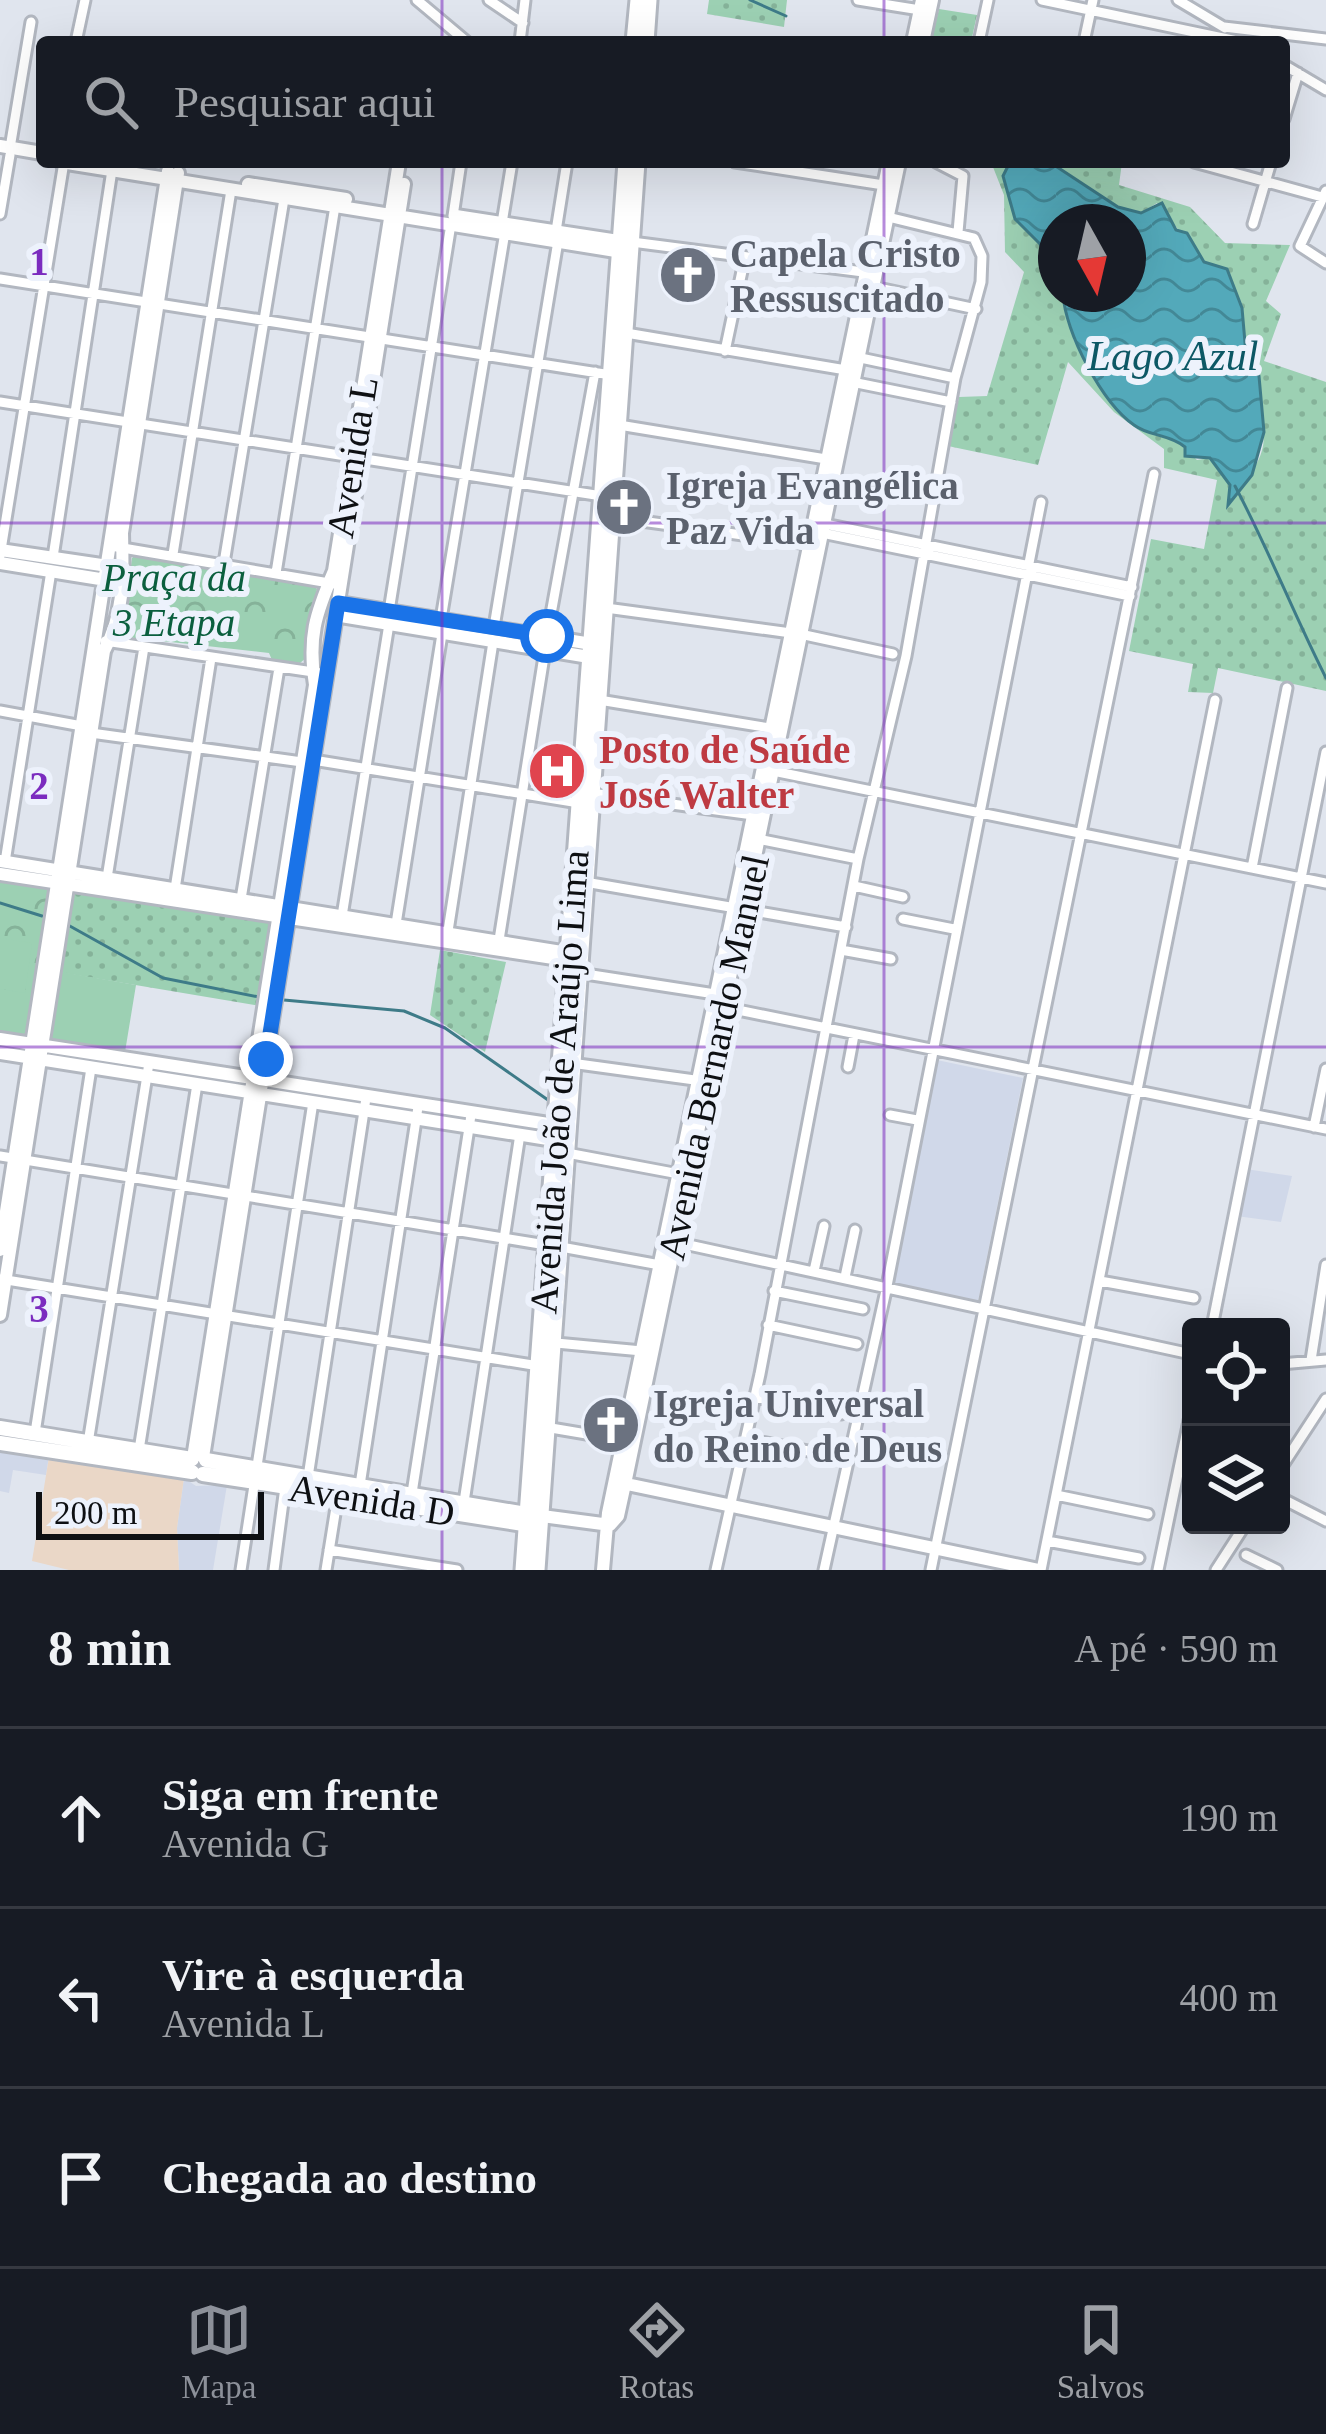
<!DOCTYPE html>
<html lang="pt">
<head>
<meta charset="utf-8">
<style>
  :root { --surface:#171b24; --page:#20242c; --text:#f1f3f6; --muted:#9ea1a6; --line:#363941; --accent:#8c9099 }
  body { margin:0; font-family:"Times New Roman",serif; background:var(--page); color:var(--text) }
  .controls { position:absolute; right:36px; bottom:36px; display:grid; overflow:hidden; border-radius:12px; box-shadow:0 12px 48px #0002 }
  .controls button { width:108px; height:108px; display:grid; place-items:center; padding:0; border:0; border-bottom:3px solid var(--line); background:var(--surface); color:var(--text); font:60px sans-serif }
  .compass { position:absolute; left:1038px; top:204px; width:108px; height:108px; border-radius:50%; background:var(--surface); box-shadow:0 12px 48px #0002; rotate:172deg }
  .scale { position:absolute; left:36px; bottom:30px; width:228px; box-sizing:border-box; padding-left:12px; border:6px solid #0e1013; border-top:0; font-size:33px; line-height:42px; white-space:nowrap; color:#0e1013; -webkit-text-stroke:9px #edf2fc; paint-order:stroke }
  .stop { position:absolute; width:36px; height:36px; margin:-27px; border:9px solid #1a73e8; border-radius:50%; background:#fff }
  .stop.end { background:#1a73e8; border-color:#fff; box-shadow:0 3px 12px #0008 }
  .list { margin:0; padding:0; list-style:none }
  h2 { display:flex; justify-content:space-between; align-items:center; height:156px; margin:0; padding:0 48px; font-size:51px }
  h2 small { font-size:39px; font-weight:400; color:var(--muted) }
  .list li { display:grid; grid-template-columns:78px 1fr auto; gap:36px; align-items:center; box-sizing:border-box; height:180px; padding:0 48px; border-top:3px solid var(--line) }
  .list b { display:block; font-size:45px; white-space:nowrap }
  .list p { margin:0; font-size:39px; white-space:nowrap; color:var(--muted) }
  .list em { font-size:39px; font-style:normal; color:var(--muted) }
  .icon { flex:none; width:66px; height:66px; fill:none; stroke:currentColor; stroke-width:2; stroke-linecap:round; stroke-linejoin:round }
  .map { position:relative; flex:none; width:1326px; height:1570px; overflow:hidden }
  .search { position:absolute; background:var(--surface); box-shadow:0 12px 48px #0002; left:36px; right:36px; top:36px; height:132px; display:flex; align-items:center; gap:30px; box-sizing:border-box; padding:0 42px; border-radius:12px; color:var(--muted); font-size:45px }
  .sheet { height:696px; background:var(--surface) }
  nav { display:flex; justify-content:space-around; align-items:center; box-sizing:border-box; height:168px; border-top:3px solid var(--line); background:var(--surface); font-size:33px; color:var(--muted) }
  nav a { display:grid; justify-items:center; gap:6px }
  nav .on { color:var(--accent) }
  .map>svg:first-child { display:block }
  .built { fill:#d0d8e9 }
  .medical { fill:#ead7c7 }
  .grass { fill:url(#grass-dots) }
  .park { fill:url(#park-crowns) }
  .pitch { fill:#9cd0b3 }
  .water { fill:url(#water-waves); stroke:#3e7b88; stroke-width:3 }
  .lines { fill:none; stroke-linecap:round; stroke-linejoin:round }
  .stream { stroke:#3e7b88; stroke-width:3 }
  .minor-casing { stroke:#b2b7c0; stroke-width:15 }
  .tertiary-casing { stroke:#b2b7c0; stroke-width:18 }
  .secondary-casing { stroke:#b2b7c0; stroke-width:20 }
  .primary-casing { stroke:#b2b7c0; stroke-width:21 }
  .minor { stroke:#fff; stroke-width:9 }
  .tertiary { stroke:#fff; stroke-width:12 }
  .secondary { stroke:#fff; stroke-width:14 }
  .primary { stroke:#fff; stroke-width:15 }
  .route { stroke:#1a73e8; stroke-width:15 }
  .grid { fill:none; stroke:#7b2cbf; stroke-width:3; stroke-opacity:0.55 }
  .labels { text-anchor:middle; dominant-baseline:central; stroke-width:12; stroke-linejoin:round; paint-order:stroke }
  .worship-label { font-size:39px; font-weight:bold; fill:#5b616d; stroke:#edf2fc; text-anchor:start }
  .street-label { font-size:39px; fill:#0e1013; stroke:#edf2fc }
  .park-label { font-size:39px; font-style:italic; fill:#0b5f3e; stroke:#edf2fc }
  .health-label { font-size:39px; font-weight:bold; fill:#be3a42; stroke:#edf2fc; text-anchor:start }
  .water-label { font-size:42px; font-style:italic; fill:#0d5865; stroke:#edf2fc }
  .grid-label { font-size:39px; text-anchor:middle; font-weight:bold; fill:#7b2cbf; stroke:#edf2fc; stroke-width:12; stroke-linejoin:round; paint-order:stroke }
</style>
</head>
<body>
<div class="map">
<svg width="1326" height="1570" viewBox="0 0 1326 1570">
  <defs>
    <pattern id="grass-dots" width="8" height="8" patternUnits="userSpaceOnUse" patternTransform="scale(3)"><rect width="8" height="8" fill="#9cd0b3"/><path d="M2 2h.1M6 6h.1" fill="none" stroke="#85b299" stroke-width="1.8" stroke-linecap="round"/></pattern>
    <pattern id="park-crowns" width="20" height="18" patternUnits="userSpaceOnUse" patternTransform="scale(3)"><rect width="20" height="18" fill="#9cd0b3"/><path d="M2 6a3 3 0 1 1 6 0M12 15a3 3 0 1 1 6 0" fill="none" stroke="#85b299"/></pattern>
    <pattern id="water-waves" width="16" height="10" patternUnits="userSpaceOnUse" patternTransform="scale(3)"><rect width="16" height="10" fill="#53a9ba"/><path d="M0 5q4-4 8 0t8 0" fill="none" stroke="#438896"/></pattern>
  </defs>
  <rect width="100%" height="100%" fill="#e0e5ee"/>
  <path class="built" d="M 932,1059 L 1023,1078 L 978,1301 L 890,1282 Z
    M 1246,1169 L 1292,1176 L 1281,1222 L 1236,1216 Z
    M 0,1449 L 49,1456 L 46,1475 L 13,1470 L 9,1493 L 0,1491 Z
    M 184,1478 L 196,1486 L 227,1485 L 213,1570 L 179,1570 L 177,1528 Z"/>
  <path class="medical" d="M 532,747 L 576,754 L 571,799 L 548,795 L 551,773 L 529,770 Z
    M 49,1457 L 184,1478 L 177,1528 L 179,1570 L 69,1570 L 32,1561 Z"/>
  <path class="grass" d="M 709,0 L 787,0 L 784,27 L 707,14 Z
    M 939,9 L 977,15 L 971,42 L 931,42 Z
    M 991,162 L 1011,164 L 1046,257 L 1056,294 L 1064,294 L 1074,341 L 1113,403 L 1137,429 L 1173,437 L 1197,460 L 1209,458 L 1230,485 L 1229,501 C 1241,481 1258,471 1263,446 C 1268,422 1238,297 1227,270 L 1204,262 L 1157,203 L 1141,213 L 1118,207 L 1046,162 L 1122,162 L 1119,185 L 1190,207 L 1225,243 L 1290,245 L 1266,301 L 1281,314 L 1264,361 L 1326,382 L 1326,691 L 1218,668 L 1213,693 L 1188,692 L 1193,664 L 1129,651 L 1151,539 L 1204,549 L 1217,480 L 1164,468 L 1164,449 L 1114,412 L 1068,362 L 1038,465 L 948,446 L 959,397 L 987,396 L 1024,272 L 1005,252 L 1004,195 Z
    M 70,887 L 273,924 L 260,1006 L 58,972 Z
    M 440,950 L 506,962 L 485,1052 L 430,1015 Z"/>
  <path class="park" d="M 138,553 L 312,583 L 317,589 L 306,658 L 300,663 L 272,660 L 269,653 L 126,637 L 122,630 L 132,558 Z
    M 0,878 L 54,886 L 30,1039 L 0,1034 Z"/>
  <path class="pitch" d="M 0,938 L 32,943 L 25,993 L 0,989 Z
    M 62,972 L 136,985 L 125,1052 L 51,1039 Z"/>
  <path class="water" d="M 1010,162 L 1051,163 L 1118,207 L 1141,213 L 1162,203 L 1176,230 L 1187,233 L 1204,262 L 1227,269 L 1242,308 L 1246,354 L 1259,376 L 1264,432 L 1252,475 L 1228,505 L 1230,485 L 1210,458 L 1185,456 L 1185,447 C 1169,434 1148,436 1134,425 C 1102,403 1065,332 1063,294 L 1128,294 L 1128,222 L 1056,222 L 1056,288 L 1040,244 L 1015,219 L 1003,176 Z"/>
  <g class="lines">
    <path class="stream" d="M 750,0 L 786,16
      M 1235,486 C 1269,550 1294,615 1326,678
      M 0,903 L 42,916
      M 68,925 L 163,978 L 259,997
      M 284,1000 L 404,1011 L 445,1028 L 548,1100"/>
    <g class="minor-casing">
      <path id="minor" d="M 417,0 L 467,42
        M 489,0 L 523,23
        M 858,0 L 920,10
        M 1042,0 L 1242,42
        M 1178,0 L 1225,28
        M 1224,27 L 1326,39
        M 76,42 L 85,0
        M 520,42 L 525,0
        M 979,42 L 988,0
        M 1084,42 L 1093,0
        M 1284,65 L 1326,90
        M 1284,119 L 1298,73
        M 10,148 L 31,22
        M 735,162 L 890,186
        M 936,162 L 963,176 L 958,232
        M 1194,162 L 1322,197
        M 1326,191 L 1300,246 L 1326,263
        M 0,214 L 10,155
        M 453,216 L 461,162
        M 502,223 L 512,162
        M 1253,224 L 1271,162
        M 556,231 L 567,162
        M 632,242 L 871,273
        M 0,279 L 611,375
        M 869,286 L 976,309
        M 626,333 L 846,370
        M 725,351 L 745,257
        M 856,357 L 955,378
        M 852,382 L 951,402
        M 0,402 L 602,496
        M 619,425 L 826,459
        M 612,517 L 815,545
        M 820,523 L 1132,587
        M 817,532 L 1130,596
        M 111,546 L 335,584
        M 173,554 L 231,190
        M 0,556 L 64,162
        M 53,557 L 112,170
        M 224,563 L 284,199
        M 276,573 L 335,206
        M 606,608 L 791,633
        M 389,611 L 451,224
        M 441,619 L 505,232
        M 494,627 L 558,241
        M 800,634 L 893,654
        M 547,636 L 595,372
        M 105,641 L 320,673
        M 599,700 L 770,728
        M 0,711 L 82,726
        M 91,733 L 302,762
        M 313,760 L 579,803
        M 768,770 L 1326,883
        M 591,793 L 753,815
        M 758,839 L 858,859
        M 5,862 L 51,571
        M 1252,868 L 1287,688
        M 107,878 L 144,647
        M 585,882 L 846,927
        M 854,886 L 903,897
        M 175,889 L 211,658
        M 241,899 L 279,668
        M 342,916 L 389,624
        M 903,919 L 954,929
        M 396,924 L 442,634
        M 448,931 L 493,642
        M 499,940 L 545,650
        M 841,950 L 891,959
        M 579,973 L 715,994 L 723,1007 L 1326,1129
        M 571,1063 L 702,1081
        M 848,1067 L 854,1035
        M 890,1115 L 917,1120
        M 1314,1127 L 1326,1069
        M 567,1153 L 679,1174
        M 0,1156 L 546,1245
        M 675,1242 L 1191,1354
        M 561,1247 L 660,1265
        M 814,1271 L 824,1226
        M 845,1277 L 855,1230
        M 0,1279 L 539,1366
        M 1100,1281 L 1194,1298
        M 774,1291 L 863,1309
        M 768,1325 L 857,1344
        M 1212,1327 L 1326,752
        M 556,1343 L 642,1351
        M 1311,1360 L 1326,1265
        M 1281,1364 L 1326,1360
        M 755,1397 L 841,1414
        M 551,1428 L 628,1441
        M 35,1433 L 91,1068
        M 746,1439 L 850,1459
        M 88,1443 L 149,1063
        M 139,1450 L 197,1084
        M 1281,1468 L 1326,1399
        M 308,1477 L 366,1098
        M 360,1485 L 418,1107
        M 412,1493 L 471,1115
        M 1056,1495 L 1148,1514
        M 1281,1498 L 1326,1521
        M 464,1502 L 520,1134
        M 1047,1541 L 1139,1558
        M 329,1550 L 457,1570
        M 1246,1555 L 1277,1570
        M 241,1570 L 313,1102
        M 274,1570 L 285,1487
        M 326,1570 L 338,1495
        M 716,1570 L 760,1374 L 858,859 L 906,656 L 955,378 L 981,282 L 982,256 L 974,238 L 888,217
        M 824,1570 L 887,1286 L 1041,502
        M 931,1570 L 1154,474
        M 1041,1570 L 1215,700
        M 1158,1570 L 1191,1411
        M 1216,1570 L 1245,1525"/>
    </g>
    <g class="tertiary-casing">
      <path id="tertiary" d="M 913,42 L 922,0
        M 923,42 L 932,0
        M 0,146 L 42,153
        M 61,162 L 628,253
        M 248,184 L 346,199
        M 456,216 L 625,242
        M 0,550 L 108,566
        M 0,563 L 106,580
        M 338,603 L 598,645
        M 335,615 L 595,658
        M 0,861 L 574,954
        M 0,874 L 573,961
        M 0,1039 L 555,1125
        M 0,1053 L 554,1140
        M 0,1250 L 168,171
        M 0,1315 L 104,651 C 125,612 123,577 122,533 L 178,173
        M 203,1457 L 404,184
        M 193,1458 L 315,685 C 308,637 315,615 334,571 L 399,162
        M 622,1483 L 1039,1570
        M 542,1516 L 610,1525
        M 610,1525 L 618,1516 L 625,1484 L 899,162
        M 603,1570 L 608,1513 L 889,162"/>
    </g>
    <g class="secondary-casing">
      <path id="secondary" d="M 0,1428 L 192,1459
        M 0,1443 L 192,1472
        M 206,1460 L 532,1515
        M 203,1474 L 536,1526"/>
    </g>
    <g class="primary-casing">
      <path id="primary" d="M 634,42 L 638,0
        M 646,42 L 649,0
        M 523,1570 L 626,162
        M 537,1570 L 637,162"/>
    </g>
    <use href="#minor" class="minor"/>
    <use href="#tertiary" class="tertiary"/>
    <use href="#secondary" class="secondary"/>
    <use href="#primary" class="primary"/>
  </g>
  <g class="lines">
    <path class="route" d="M 266,1059 L 338,603 L 547,636"/>
  </g>
  <path class="grid" d="M 442,0 L 442,42M 884,0 L 884,42M 442,162 L 442,1570M 884,162 L 884,1570M 0,523 L 1326,523M 0,1047 L 1326,1047"/>
  <defs>
    <g id="church-disc" transform="scale(3)"><circle r="9.5" fill="#6b7280" stroke="#edf2fc"/><path d="M-1.2-6h2.4v3.5h3.3v2.4h-3.3V6h-2.4V-.1h-3.3v-2.4h3.3Z" fill="#fff"/></g>
    <g id="hospital-disc" transform="scale(3)"><circle r="9.5" fill="#e0444e" stroke="#edf2fc"/><path d="M-5-5h3v3.5h4V-5h3V5h-3V1.5h-4V5h-3Z" fill="#fff"/></g>
  </defs>
  <g fill-rule="evenodd">
    <use href="#church-disc" x="688" y="275"/>
    <use href="#church-disc" x="624" y="507"/>
    <use href="#hospital-disc" x="557" y="771"/>
    <use href="#church-disc" x="611" y="1425"/>
  </g>
  <g class="labels">
    <g class="worship-label">
      <text x="730" y="253">Capela Cristo<tspan x="730" dy="45">Ressuscitado</tspan></text>
      <text x="666" y="485">Igreja Evangélica<tspan x="666" dy="45">Paz Vida</tspan></text>
      <text x="653" y="1403">Igreja Universal<tspan x="653" dy="45">do Reino de Deus</tspan></text>
    </g>
    <g class="street-label">
      <text transform="translate(352 457) rotate(-81)">Avenida L</text>
      <text transform="translate(713 1057) rotate(-78)">Avenida Bernardo Manuel</text>
      <text transform="translate(559 1082) rotate(-86)">Avenida João de Araújo Lima</text>
      <text transform="translate(372 1500) rotate(9)">Avenida D</text>
    </g>
    <g class="park-label">
      <text x="174" y="577">Praça da<tspan x="174" dy="45">3 Etapa</tspan></text>
    </g>
    <g class="health-label">
      <text x="599" y="749">Posto de Saúde<tspan x="599" dy="45">José Walter</tspan></text>
    </g>
    <g class="water-label">
      <text x="1173" y="356">Lago Azul</text>
    </g>
  </g>
  <g class="grid-label">
    <text x="39" y="275">1</text>
    <text x="39" y="799">2</text>
    <text x="39" y="1322">3</text>
  </g>
</svg>
<div class="controls">
<button><svg class="icon" aria-label="locate" viewBox="0 0 24 24"><circle cx="12" cy="12" r="6"/><path d="M12 2v4M12 18v4M2 12h4M18 12h4"/></svg></button>
<button><svg class="icon" aria-label="layers" viewBox="0 0 24 24"><path d="M12 4l9 5-9 5-9-5zM3 14l9 5 9-5"/></svg></button>
</div>
<svg class="compass" viewBox="-18 -18 36 36"><path d="M0-13l5 13h-10z" fill="#e53935"/><path d="M0 13l5-13h-10z" fill="#9ea1a6"/></svg>
<div class="scale">200 m</div>
<div class="stop" style="left:547px;top:636px"></div>
<div class="stop end" style="left:266px;top:1059px"></div>
<div class="search"><svg class="icon" aria-label="search" viewBox="0 0 24 24"><circle cx="10" cy="10" r="6"/><path d="M15 15l6 6"/></svg>Pesquisar aqui</div>
</div>
<section class="sheet">
<h2>8 min<small>A pé · 590 m</small></h2>
<ul class="list">
<li><svg class="icon" aria-label="ahead" viewBox="0 0 24 24"><path d="M12 20V5M6 11l6-6 6 6"/></svg><div><b>Siga em frente</b><p>Avenida G</p></div><em>190 m</em></li>
<li><svg class="icon" aria-label="left" viewBox="0 0 24 24"><path d="M17 20v-9H6M10 6l-5 5 5 5"/></svg><div><b>Vire à esquerda</b><p>Avenida L</p></div><em>400 m</em></li>
<li><svg class="icon" aria-label="arrive" viewBox="0 0 24 24"><path d="M6 21V4h12l-3 4 3 4H6"/></svg><div><b>Chegada ao destino</b></div></li>
</ul>
</section>
<nav>
<a class="on"><svg class="icon" aria-label="map" viewBox="0 0 24 24"><path d="M3 6l6-2 6 2 6-2v14l-6 2-6-2-6 2zM9 4v14M15 6v14"/></svg>Mapa</a>
<a><svg class="icon" aria-label="directions" viewBox="0 0 24 24"><path d="M12 3l9 9-9 9-9-9zM9 14v-3h6M13 9l2 2-2 2"/></svg>Rotas</a>
<a><svg class="icon" aria-label="saved" viewBox="0 0 24 24"><path d="M7 4h10v16l-5-4-5 4z"/></svg>Salvos</a>
</nav>
</body>
</html>
